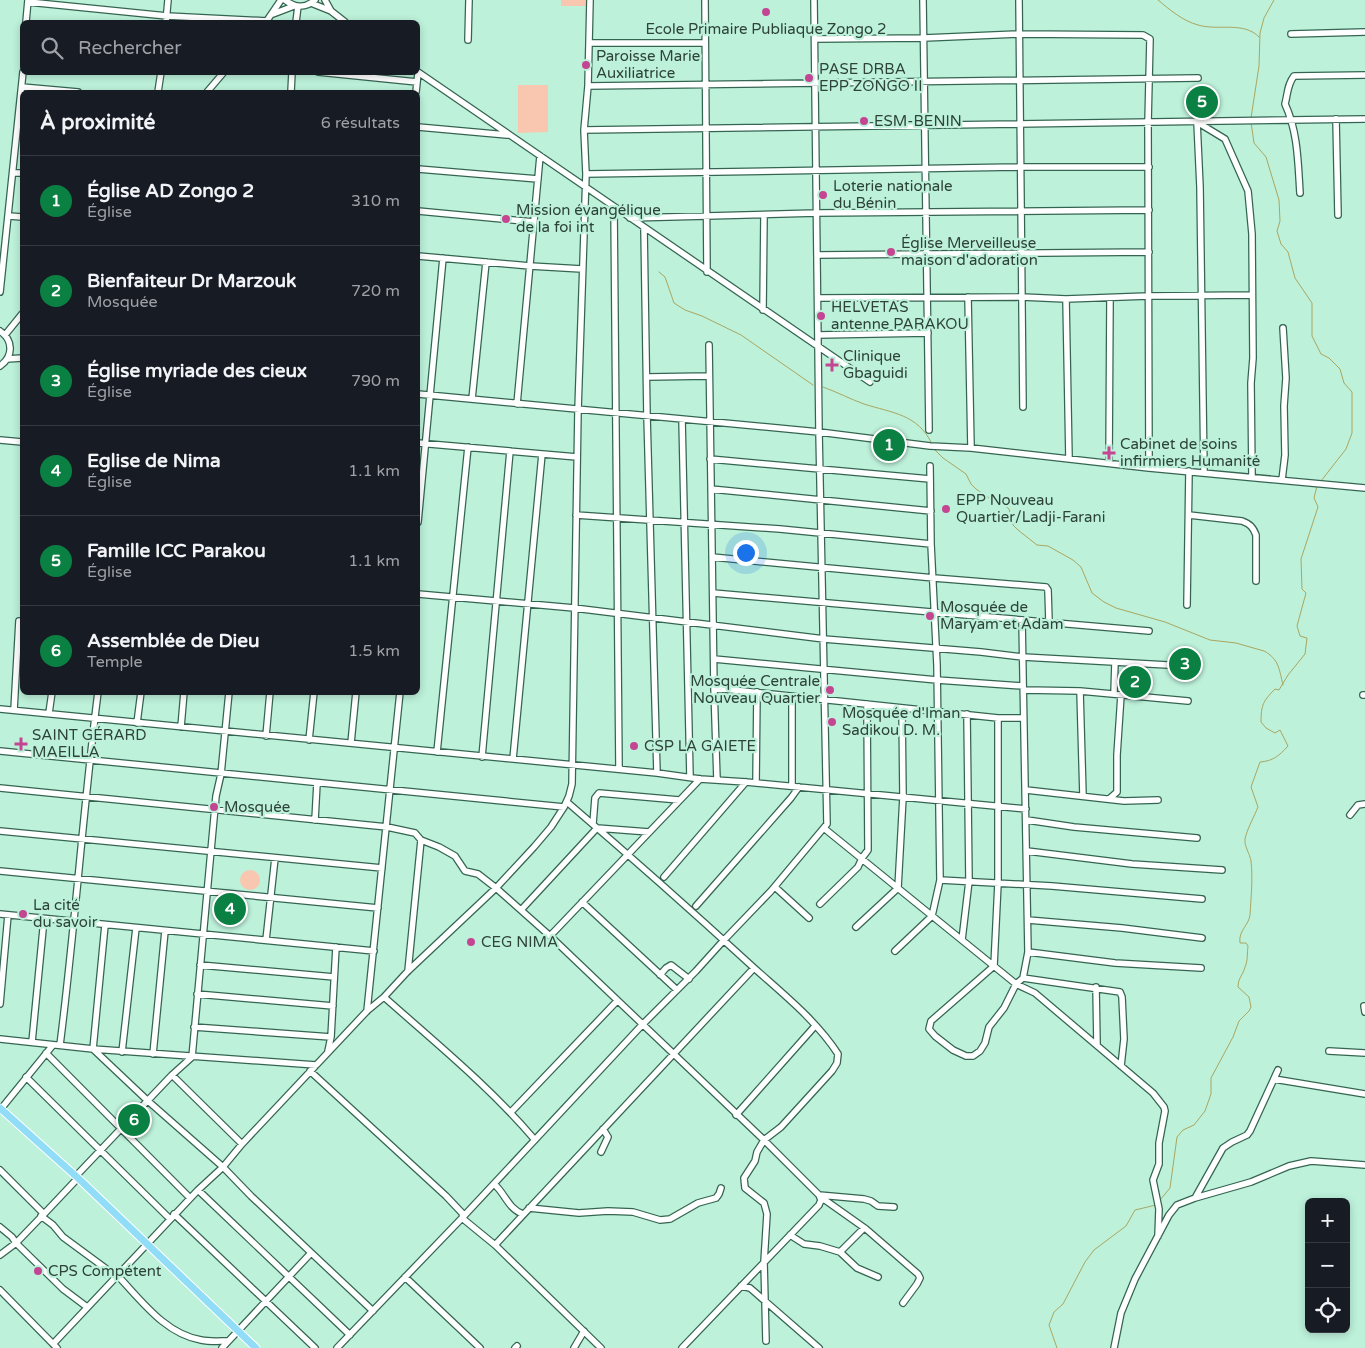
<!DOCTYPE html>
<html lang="fr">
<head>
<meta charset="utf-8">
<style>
  :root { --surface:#171b24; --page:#20242c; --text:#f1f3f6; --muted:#9ea1a6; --line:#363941; --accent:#0b8043 }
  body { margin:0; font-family:"Varela Round",sans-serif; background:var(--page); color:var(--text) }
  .controls { position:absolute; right:15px; bottom:15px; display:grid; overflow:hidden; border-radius:8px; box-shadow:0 2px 8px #0003 }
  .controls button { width:45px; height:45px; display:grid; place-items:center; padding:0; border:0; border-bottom:1px solid var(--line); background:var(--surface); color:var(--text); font:25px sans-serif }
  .you { position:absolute; left:745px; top:552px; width:18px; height:18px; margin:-12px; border:4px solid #fff; border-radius:50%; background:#1a73e8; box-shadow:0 0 0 8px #1a73e833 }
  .badge { display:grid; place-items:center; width:32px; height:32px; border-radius:50%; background:var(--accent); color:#fff; font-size:16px; font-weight:700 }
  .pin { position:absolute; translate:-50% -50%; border:2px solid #fff; box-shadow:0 1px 5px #0006 }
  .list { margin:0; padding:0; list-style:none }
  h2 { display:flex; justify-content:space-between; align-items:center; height:65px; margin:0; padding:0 20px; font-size:21px }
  h2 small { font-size:16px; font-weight:400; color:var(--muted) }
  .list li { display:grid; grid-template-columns:32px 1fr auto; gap:15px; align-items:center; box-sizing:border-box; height:90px; padding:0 20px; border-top:1px solid var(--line) }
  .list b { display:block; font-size:19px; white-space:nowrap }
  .list p { margin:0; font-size:16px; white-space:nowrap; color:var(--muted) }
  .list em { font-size:16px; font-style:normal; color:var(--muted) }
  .icon { flex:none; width:28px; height:28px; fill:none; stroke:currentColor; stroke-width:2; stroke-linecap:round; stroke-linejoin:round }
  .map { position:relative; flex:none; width:1365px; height:1348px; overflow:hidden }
  .search { position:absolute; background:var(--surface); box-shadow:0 2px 8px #0003; left:20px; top:20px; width:400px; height:55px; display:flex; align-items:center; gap:12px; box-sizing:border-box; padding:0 18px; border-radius:8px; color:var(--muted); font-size:19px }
  .panel { position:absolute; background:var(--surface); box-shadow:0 2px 8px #0003; left:20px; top:90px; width:400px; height:605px; border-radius:8px }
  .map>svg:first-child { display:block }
  .green { fill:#f9c6af }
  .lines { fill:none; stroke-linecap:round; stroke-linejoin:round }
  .stream { stroke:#aaa660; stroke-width:1 }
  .minor-casing { stroke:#356552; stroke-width:8 }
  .major-casing { stroke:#fff; stroke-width:9 }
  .minor { stroke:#fff; stroke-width:5.5 }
  .major { stroke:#91ddf8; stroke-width:7 }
  .poi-dot { fill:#c44693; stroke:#bdf1da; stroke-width:2 }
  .labels { text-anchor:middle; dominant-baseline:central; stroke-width:4.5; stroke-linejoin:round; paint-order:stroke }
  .poi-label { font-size:15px; fill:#2d4239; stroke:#bdf1da; text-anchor:start }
</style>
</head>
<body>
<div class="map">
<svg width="1365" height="1348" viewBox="0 0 1365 1348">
  <rect width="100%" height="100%" fill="#bdf1da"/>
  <path class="green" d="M 561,0 L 587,0 L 587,6 L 561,6 Z
    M 518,85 L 548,85 L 548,132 L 518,133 Z
    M240 880a10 10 0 1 1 20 0a10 10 0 1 1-20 0Z"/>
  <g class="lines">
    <path class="stream" d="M 1158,0 C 1170,10 1183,21 1198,25 C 1218,31 1244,21 1259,37
      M 1251,118 L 1259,66 L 1260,33 L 1264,18 L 1274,0
      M 1251,122 L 1254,143 L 1266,157 L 1279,200 L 1280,221 L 1277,231 L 1281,244 L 1288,252 L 1295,278 L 1312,303 L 1312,336 L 1321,354 L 1329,358 L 1340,369 L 1344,383 L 1352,392 L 1352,433 L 1346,449 L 1321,481
      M 659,272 L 665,277 L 674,303 L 685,310 L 702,316 L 741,335 L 813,385
      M 823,387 C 837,392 850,399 864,404 C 892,413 918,414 932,444
      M 933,448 L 943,458 L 966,474 L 971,484 L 976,489 L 992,500 L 1002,503 L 1009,509 L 1013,525 L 1018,530 L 1037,545 L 1048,546 L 1073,560 L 1081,567 L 1092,593 L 1104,602 L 1116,608 L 1165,622 L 1210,640 L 1236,643 L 1264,651 C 1279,659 1279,669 1283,685
      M 1160,1200 L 1170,1188 L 1177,1137 L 1183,1130 L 1194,1125 L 1205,1111 L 1211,1094 L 1211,1078 L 1233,1037 L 1239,1021 L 1249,1011 L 1251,1007 L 1249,997 L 1238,987 C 1238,978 1243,975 1245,967 C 1248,961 1247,953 1248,946 L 1246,943 L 1240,943 C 1238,931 1249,925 1250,915 C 1251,898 1253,878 1251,861 C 1250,854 1244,846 1245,839 C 1247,829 1254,817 1258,807 L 1251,787 L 1260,762 C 1273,761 1279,756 1288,746 L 1280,730 L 1275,733 L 1266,728 L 1261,722 C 1261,705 1263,701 1275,689 L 1279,690 L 1288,675 L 1305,654 L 1307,638 L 1300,636 L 1297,626 L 1306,593 L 1302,589 L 1301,559 L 1318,507 L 1314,498 L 1317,486
      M 1057,1348 L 1049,1325 L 1054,1312 L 1063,1304 L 1085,1262 L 1094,1250 L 1126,1226 L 1135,1210 L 1156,1205"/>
    <g class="minor-casing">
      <path id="minor" d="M 285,0 C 295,8 306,8 315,0
        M 325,0 L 331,11
        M 705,0 L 707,272
        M 923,0 L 929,430
        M 1019,0 L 1023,407
        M 28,2 L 167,16 L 267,21
        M 311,3 L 331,11 L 345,22
        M 273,14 L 294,6
        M 26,22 L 28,0
        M 166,22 L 168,0
        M 266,22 L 281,0
        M 296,22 L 298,6
        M 1291,34 L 1365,32
        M 815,39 L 924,38 L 1019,34 L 1143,35 L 1150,39 L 1148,123 L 1149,468
        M 468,40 L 469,0
        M 589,43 L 705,43
        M 318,72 L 417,82
        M 418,72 L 870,382
        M 588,86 L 1198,78
        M 22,87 L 78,92
        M 158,92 L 161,72
        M 207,92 L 224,72
        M 291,92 L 292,72
        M 416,92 L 418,73
        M 1336,119 L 1338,215
        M 1197,122 L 1225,139 L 1248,191 L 1252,234 L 1253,358 L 1251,383 L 1252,477
        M 1197,122 L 1200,187 L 1204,473
        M 418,127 L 507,135
        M 584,130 L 1365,119
        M 418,169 L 538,179
        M 13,173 L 22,173
        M 586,174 L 1022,167 L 1149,167
        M 1300,193 C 1298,163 1298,132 1285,104 C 1288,93 1287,85 1294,76 L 1365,75
        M 614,208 L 619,769
        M 418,211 L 534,222
        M 9,216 L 22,217
        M 630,218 L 817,213 L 1149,210
        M 644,228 L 647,416 L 657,773
        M 817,255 L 1149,252
        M 418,256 L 530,266 L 582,269
        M 0,292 L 23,72
        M 968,297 L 971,448
        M 818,298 L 1022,297 L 1066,299 L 1148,296 L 1251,295
        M 1066,299 L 1069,459
        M 763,310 L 764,215
        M 0,331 C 13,340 14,356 0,366
        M 5,335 L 22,314
        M 818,335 L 928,333
        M 709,345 L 714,688 L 717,780
        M 7,359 L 22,358
        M 648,377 L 709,376
        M 418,394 L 819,432 L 930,446 L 971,448 L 1149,468 L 1365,488
        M 472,399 L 486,262
        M 517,404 L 540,156
        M 682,419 L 690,777
        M 0,440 L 22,442
        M 418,443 L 577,457
        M 710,459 L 930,479
        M 1109,463 L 1110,298
        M 1282,480 L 1285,455 L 1284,406 L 1286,378 L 1283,328
        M 711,489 L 931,511
        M 576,515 L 780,529 L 931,544
        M 1189,515 L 1242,521 C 1250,524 1253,527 1256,535 L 1256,581
        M 418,522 L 443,258
        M 712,557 L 934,578 L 1046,587 L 1048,590 L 1049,622
        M 713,593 L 1149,631
        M 418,594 L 574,608 L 824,639 L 981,652 L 1023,657 L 1186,666
        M 1187,605 L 1189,471
        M 714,659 L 937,680 L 1023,686
        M 714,688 L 998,718 L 1023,718
        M 1024,690 L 1080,691 L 1188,701
        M 1080,691 L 1083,796
        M 1114,694 L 1115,662
        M 1363,695 L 1365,695
        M 0,709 L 657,773 L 700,779 L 746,782 L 1026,809
        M 14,710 L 19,621
        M 49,713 L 52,692
        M 998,718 L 998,883 L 994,966 L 931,1021 L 929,1029 L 935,1036 L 953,1050 L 966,1056 L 973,1056 L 980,1051 L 985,1043 L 989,1027 L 1004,1008 L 1016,984 L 1023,978 L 1028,952 L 1022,620
        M 137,723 L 141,692
        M 181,727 L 184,692
        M 266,736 L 270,692
        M 309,740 L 314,692
        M 351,743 L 356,692
        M 0,751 L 564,807
        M 437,752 L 468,447
        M 482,757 L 510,451
        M 513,759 L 542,454
        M 756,783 L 757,692
        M 792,786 L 792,696
        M 0,788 L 387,827 L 415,833 L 421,840 L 439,847 L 455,856 L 465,871 L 478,874 L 496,888 L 550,936 L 764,1140 L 819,1195 L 821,1200 L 825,1200 L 866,1229 L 918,1274 L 920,1278 L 917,1284 L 903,1303
        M 1026,790 L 1124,801 L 1158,800
        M 1109,799 L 1117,792 L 1117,755 L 1121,695
        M 567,802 C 630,856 692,911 753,967 C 783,994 816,1020 838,1054 L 837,1063 L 832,1071 L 781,1127 L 764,1140 L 757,1152 L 755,1161 L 744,1178 L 745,1188 L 764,1203 L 767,1214 L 764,1262 L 766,1341
        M 1350,815 L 1358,805 L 1365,804
        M 315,820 L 317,783
        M 1027,820 L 1074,827 L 1197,838
        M 593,824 L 595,798 L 599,793 L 679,800
        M 825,829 L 1016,984 L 1035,993 L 1153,1093 L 1164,1107 L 1165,1111 L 1159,1143 L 1159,1164 L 1153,1180 L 1159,1209 L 1158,1236
        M 0,831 L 382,868
        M 1027,851 L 1132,864 L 1222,870
        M 0,871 L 378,908
        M 664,877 L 746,782
        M 940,880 L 1052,886 L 1202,899
        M 775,887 L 809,918
        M 582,902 L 677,990
        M 820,904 L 858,867 L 862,858 L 868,850 L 867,704
        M 696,906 L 791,798 L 799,787
        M 521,910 L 597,828 L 649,832
        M 0,914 L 374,951
        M 1028,920 L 1122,928 L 1202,938
        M 105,925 L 93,1049 L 148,1101 L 223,1167 L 251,1196 L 373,1311
        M 856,927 L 898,888 L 903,797 L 902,708
        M 550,936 L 700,779
        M 266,940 L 275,858
        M 962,940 L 969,881 L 967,714
        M 895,951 L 932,916 L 940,880 L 937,665 L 931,544 L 930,466
        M 1028,952 L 1115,963 L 1201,968
        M 200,965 L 334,977
        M 408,971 L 421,840
        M 660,975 L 666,968 L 671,965 L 689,979
        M 1023,978 L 1120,992 L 1122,997 L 1124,1039 L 1121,1066
        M 1096,987 L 1097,1044
        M 197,994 L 333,1006
        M 384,997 C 436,1043 490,1087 535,1140
        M 0,1004 L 8,915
        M 1364,1006 L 1365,1012
        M 367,1011 L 400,692
        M 194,1027 L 331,1037
        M 0,1039 L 93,1049 L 316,1065
        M 32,1042 L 44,919
        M 60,1045 C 75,928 83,810 98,692
        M 328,1051 L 331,1037 L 336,947
        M 1329,1051 L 1365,1053
        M 122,1052 L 136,928
        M 46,1053 L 190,1198
        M 153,1054 L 165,931
        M 310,1071 L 446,1196 L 463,1214 L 462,1218 L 495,1245 L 601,1348
        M 172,1075 L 242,1144
        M 26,1077 L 170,1219
        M 1274,1079 L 1365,1094
        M 0,1110 L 53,1045
        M 511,1112 L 617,1001
        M 736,1115 L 815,1026
        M 601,1152 L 608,1137 L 603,1129
        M 0,1170 L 44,1214 L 78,1178
        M 76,1176 L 172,1075 L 192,1057 L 216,796 L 221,774 L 229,692
        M 494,1184 C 505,1193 508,1209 523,1214
        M 198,1190 L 350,1335
        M 819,1195 L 864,1199 L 871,1201 L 878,1206 L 894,1207
        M 1195,1198 L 1251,1182 L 1289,1166 L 1311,1161 L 1365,1165
        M 529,1208 L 579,1213 L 608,1211 L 633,1212 L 660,1220 L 670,1219 L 698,1203 L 716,1198 L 719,1194 L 721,1188
        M 44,1214 L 16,1243 L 63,1289 L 87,1307
        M 174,1214 L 315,1348
        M 41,1216 L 53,1225 L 63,1237 L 116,1276
        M 0,1227 L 12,1237 L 16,1243 L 0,1255
        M 790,1235 L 804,1244 L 820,1246 L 840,1252 L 864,1228
        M 495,1245 L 754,968
        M 840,1252 L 857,1268 L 878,1277
        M 117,1275 C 141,1300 165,1334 201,1340 C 210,1342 220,1341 228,1341
        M 405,1277 L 480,1348
        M 741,1286 L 750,1288 L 819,1348
        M 0,1290 L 57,1348
        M 53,1344 L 198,1190 L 223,1167 L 242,1144 L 367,1011 L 384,997 L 408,971 L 496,888 L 534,847 L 551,827 L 564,807 L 569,796 L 572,784 L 578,410 L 586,174 L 584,130 L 588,86 L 590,0
        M 222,1348 L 311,1253
        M 337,1348 L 462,1218 L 642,1025 L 696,971 L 724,940 L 771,891 L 827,824 L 819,432 L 814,0
        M 515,1348 L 517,1346
        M 574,1348 L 584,1331
        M 682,1348 L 819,1205 L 821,1200
        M 1114,1348 L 1121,1313 L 1135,1279 L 1169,1215 L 1177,1205 L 1195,1198 L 1223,1148 L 1232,1142 L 1247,1135 L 1250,1131 L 1278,1070"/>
    </g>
    <g class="major-casing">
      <path id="major" d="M 0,1108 L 78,1178 L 256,1348"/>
    </g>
    <use href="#minor" class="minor"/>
    <use href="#major" class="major"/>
  </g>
  <g class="poi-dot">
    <circle cx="766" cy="12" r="5"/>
    <circle cx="586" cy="65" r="5"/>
    <circle cx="809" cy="78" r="5"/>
    <circle cx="864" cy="121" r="5"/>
    <circle cx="823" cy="195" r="5"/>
    <circle cx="506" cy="219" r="5"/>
    <circle cx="891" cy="252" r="5"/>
    <circle cx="821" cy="316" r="5"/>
    <path d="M829.5 357.5h5v5h5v5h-5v5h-5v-5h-5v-5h5z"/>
    <path d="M1106.5 445.5h5v5h5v5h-5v5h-5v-5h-5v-5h5z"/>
    <circle cx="946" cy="509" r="5"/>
    <circle cx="930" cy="616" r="5"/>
    <circle cx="830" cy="690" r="5"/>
    <circle cx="832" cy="722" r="5"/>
    <path d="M18.5 736.5h5v5h5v5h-5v5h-5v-5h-5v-5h5z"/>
    <circle cx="634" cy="746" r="5"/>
    <circle cx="214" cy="807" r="5"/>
    <circle cx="23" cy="914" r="5"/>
    <circle cx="471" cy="942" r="5"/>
    <circle cx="38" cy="1271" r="5"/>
  </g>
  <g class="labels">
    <g class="poi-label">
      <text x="766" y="29" text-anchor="middle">Ecole Primaire Publiaque Zongo 2</text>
      <text x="596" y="56">Paroisse Marie<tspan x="596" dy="17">Auxiliatrice</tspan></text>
      <text x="819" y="69">PASE DRBA<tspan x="819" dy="17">EPP ZONGO II</tspan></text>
      <text x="874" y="121">ESM-BENIN</text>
      <text x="833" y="186">Loterie nationale<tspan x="833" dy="17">du Bénin</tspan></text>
      <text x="516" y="210">Mission évangélique<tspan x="516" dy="17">de la foi int</tspan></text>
      <text x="901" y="243">Église Merveilleuse<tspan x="901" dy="17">maison d'adoration</tspan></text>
      <text x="831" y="307">HELVETAS<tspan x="831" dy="17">antenne PARAKOU</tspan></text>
      <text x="843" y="356">Clinique<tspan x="843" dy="17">Gbaguidi</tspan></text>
      <text x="1120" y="444">Cabinet de soins<tspan x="1120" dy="17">infirmiers Humanité</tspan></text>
      <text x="956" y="500">EPP Nouveau<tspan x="956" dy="17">Quartier/Ladji-Farani</tspan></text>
      <text x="940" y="607">Mosquée de<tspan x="940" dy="17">Maryam et Adam</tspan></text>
      <text x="820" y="681" text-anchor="end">Mosquée Centrale<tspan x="820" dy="17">Nouveau Quartier</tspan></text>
      <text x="842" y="713">Mosquée d'Iman<tspan x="842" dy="17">Sadikou D. M.</tspan></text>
      <text x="32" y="735">SAINT GÉRARD<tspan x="32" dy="17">MAEILLA</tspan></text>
      <text x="644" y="746">CSP LA GAIETE</text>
      <text x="224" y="807">Mosquée</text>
      <text x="33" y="905">La cité<tspan x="33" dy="17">du savoir</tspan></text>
      <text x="481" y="942">CEG NIMA</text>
      <text x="48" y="1271">CPS Compétent</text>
    </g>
  </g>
</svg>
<div class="controls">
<button>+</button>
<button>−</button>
<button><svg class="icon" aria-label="locate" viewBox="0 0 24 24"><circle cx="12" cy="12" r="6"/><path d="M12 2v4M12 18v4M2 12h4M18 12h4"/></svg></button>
</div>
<div class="you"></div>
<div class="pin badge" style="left:889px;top:445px">1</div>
<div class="pin badge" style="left:1135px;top:682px">2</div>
<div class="pin badge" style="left:1185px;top:664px">3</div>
<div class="pin badge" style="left:230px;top:909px">4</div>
<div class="pin badge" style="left:1202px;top:102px">5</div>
<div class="pin badge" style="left:134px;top:1120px">6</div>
<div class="search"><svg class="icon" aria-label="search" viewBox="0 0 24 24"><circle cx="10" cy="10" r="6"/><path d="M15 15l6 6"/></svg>Rechercher</div>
<section class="panel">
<h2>À proximité<small>6 résultats</small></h2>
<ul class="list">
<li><span class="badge">1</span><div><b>Église AD Zongo 2</b><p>Église</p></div><em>310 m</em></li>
<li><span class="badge">2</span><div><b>Bienfaiteur Dr Marzouk</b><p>Mosquée</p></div><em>720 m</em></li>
<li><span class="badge">3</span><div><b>Église myriade des cieux</b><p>Église</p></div><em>790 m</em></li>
<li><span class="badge">4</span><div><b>Eglise de Nima</b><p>Église</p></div><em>1.1 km</em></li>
<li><span class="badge">5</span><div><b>Famille ICC Parakou</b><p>Église</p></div><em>1.1 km</em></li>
<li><span class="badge">6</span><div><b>Assemblée de Dieu</b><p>Temple</p></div><em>1.5 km</em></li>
</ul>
</section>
</div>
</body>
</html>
